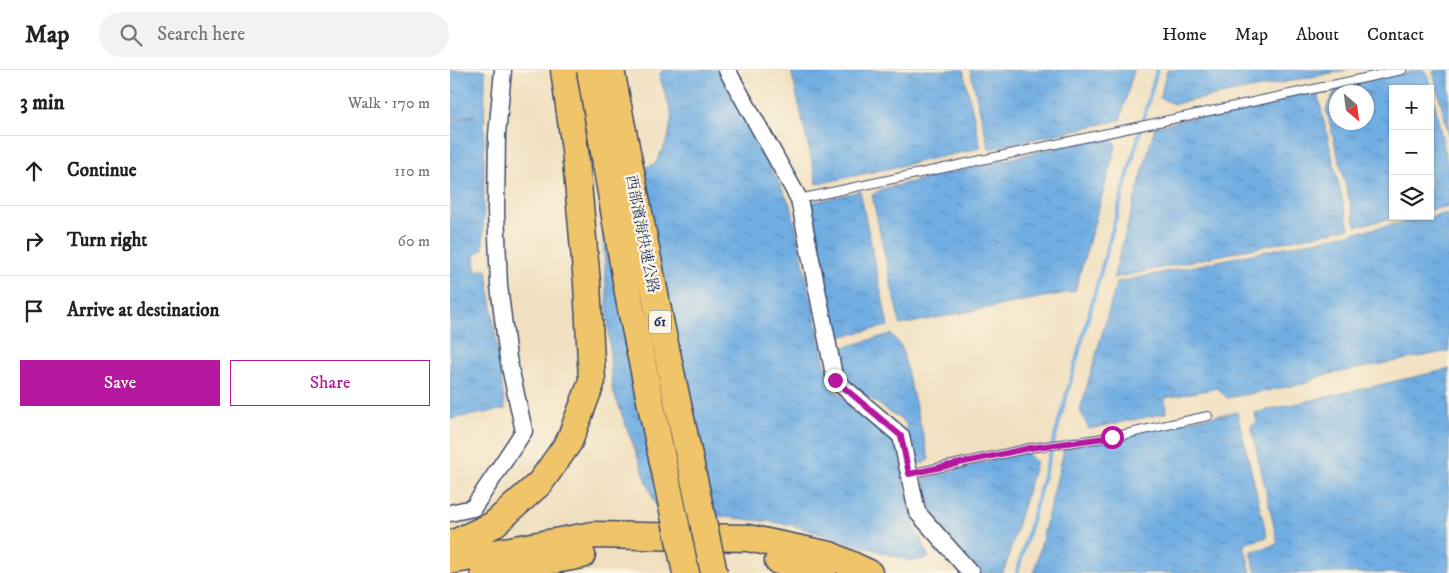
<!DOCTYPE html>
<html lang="en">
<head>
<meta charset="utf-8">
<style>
  :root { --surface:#fff; --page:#f2f2f2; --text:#222; --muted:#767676; --line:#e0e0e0; --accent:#b5179e }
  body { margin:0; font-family:"IM FELL DW Pica","Noto Serif TC",serif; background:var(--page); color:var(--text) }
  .controls { position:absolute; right:15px; top:15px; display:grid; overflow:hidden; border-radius:0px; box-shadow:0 1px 4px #0004 }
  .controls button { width:45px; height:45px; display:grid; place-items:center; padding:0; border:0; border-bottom:1px solid var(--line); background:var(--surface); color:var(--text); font:25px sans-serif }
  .compass { position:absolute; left:879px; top:15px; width:45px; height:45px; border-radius:50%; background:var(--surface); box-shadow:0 1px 4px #0004; rotate:151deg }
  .stop { position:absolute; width:15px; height:15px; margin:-11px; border:4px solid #b5179e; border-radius:50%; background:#fff }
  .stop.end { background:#b5179e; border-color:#fff; box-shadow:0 1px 5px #0008 }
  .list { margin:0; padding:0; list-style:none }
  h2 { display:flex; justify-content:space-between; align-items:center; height:65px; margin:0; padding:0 20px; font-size:21px }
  h2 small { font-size:16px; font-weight:400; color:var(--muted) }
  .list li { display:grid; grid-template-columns:32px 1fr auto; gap:15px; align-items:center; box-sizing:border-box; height:70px; padding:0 20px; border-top:1px solid var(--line) }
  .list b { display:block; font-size:19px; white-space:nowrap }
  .list em { font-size:16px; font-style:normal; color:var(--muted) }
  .actions { display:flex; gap:10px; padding:15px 20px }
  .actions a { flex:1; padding:11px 0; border:1px solid var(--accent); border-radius:0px; text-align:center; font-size:18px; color:var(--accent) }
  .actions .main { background:var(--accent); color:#fff }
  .icon { flex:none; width:28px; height:28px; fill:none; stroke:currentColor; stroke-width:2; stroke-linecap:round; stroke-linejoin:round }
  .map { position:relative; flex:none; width:999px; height:503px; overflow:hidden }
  header { display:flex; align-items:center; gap:30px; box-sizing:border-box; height:70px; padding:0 25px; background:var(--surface); border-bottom:1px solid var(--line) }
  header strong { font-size:24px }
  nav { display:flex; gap:28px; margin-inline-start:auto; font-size:18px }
  .search { width:350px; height:45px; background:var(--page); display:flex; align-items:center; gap:12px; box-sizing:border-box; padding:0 18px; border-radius:28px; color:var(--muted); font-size:19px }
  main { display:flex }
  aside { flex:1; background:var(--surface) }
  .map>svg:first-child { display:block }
  .water { fill:url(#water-ripples); stroke:#466ea0; fill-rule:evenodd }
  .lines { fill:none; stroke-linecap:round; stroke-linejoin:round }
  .stream { stroke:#70ade2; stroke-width:4 }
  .service-casing { stroke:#3b4a6d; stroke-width:10 }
  .minor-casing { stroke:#3b4a6d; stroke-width:19 }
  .trunk-casing { stroke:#3b4a6d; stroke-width:29 }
  .service { stroke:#fff; stroke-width:8 }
  .minor { stroke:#fff; stroke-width:16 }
  .trunk { stroke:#f0c469; stroke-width:26 }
  .trunk-bridge-casing { stroke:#3b4a6d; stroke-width:29; stroke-linecap:butt }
  .trunk-bridge { stroke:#f0c469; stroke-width:26 }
  .route { stroke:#b5179e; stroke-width:6 }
  .labels { text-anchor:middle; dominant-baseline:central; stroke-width:4.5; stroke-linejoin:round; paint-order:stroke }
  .shield { fill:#fcf5e5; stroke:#5e6a86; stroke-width:1 }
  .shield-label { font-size:14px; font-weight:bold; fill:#1b2f5e }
  .street-label { font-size:15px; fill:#1b2f5e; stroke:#fcf5e5 }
</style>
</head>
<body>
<header>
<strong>Map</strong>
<div class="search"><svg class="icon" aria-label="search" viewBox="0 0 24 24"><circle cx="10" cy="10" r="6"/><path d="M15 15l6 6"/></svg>Search here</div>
<nav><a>Home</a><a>Map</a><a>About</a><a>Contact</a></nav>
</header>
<main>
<aside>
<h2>3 min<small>Walk · 170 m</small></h2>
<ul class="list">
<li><svg class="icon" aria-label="ahead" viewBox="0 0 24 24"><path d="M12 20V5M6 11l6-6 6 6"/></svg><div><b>Continue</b></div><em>110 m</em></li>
<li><svg class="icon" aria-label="right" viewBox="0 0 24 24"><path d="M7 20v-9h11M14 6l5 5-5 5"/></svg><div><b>Turn right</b></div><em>60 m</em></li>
<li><svg class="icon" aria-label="arrive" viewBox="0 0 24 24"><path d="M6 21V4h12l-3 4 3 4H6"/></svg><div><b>Arrive at destination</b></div></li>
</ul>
<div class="actions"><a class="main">Save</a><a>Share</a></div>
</aside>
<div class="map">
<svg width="999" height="503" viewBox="0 0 999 503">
  <defs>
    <pattern id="water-ripples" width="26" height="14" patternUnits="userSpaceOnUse" patternTransform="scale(1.25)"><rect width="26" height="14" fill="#70ade2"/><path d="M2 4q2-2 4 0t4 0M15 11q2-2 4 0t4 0" fill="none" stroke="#5b8dba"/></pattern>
  </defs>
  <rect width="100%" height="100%" fill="#fcf5e5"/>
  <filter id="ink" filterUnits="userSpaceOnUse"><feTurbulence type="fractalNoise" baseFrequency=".02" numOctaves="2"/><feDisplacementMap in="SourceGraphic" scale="10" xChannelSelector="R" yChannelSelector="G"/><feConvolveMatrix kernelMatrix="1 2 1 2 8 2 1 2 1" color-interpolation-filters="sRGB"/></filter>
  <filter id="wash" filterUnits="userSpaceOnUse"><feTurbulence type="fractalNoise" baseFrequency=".0096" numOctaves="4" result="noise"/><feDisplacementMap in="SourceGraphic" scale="20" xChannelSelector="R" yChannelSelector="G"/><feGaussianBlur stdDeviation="1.12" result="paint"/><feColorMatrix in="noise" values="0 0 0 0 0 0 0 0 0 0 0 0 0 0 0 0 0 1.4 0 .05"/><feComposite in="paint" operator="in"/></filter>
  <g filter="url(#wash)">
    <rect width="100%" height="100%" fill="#f1e0bf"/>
    <path class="water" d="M 0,0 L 35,0 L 33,180 L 25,184 L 26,201 L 37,199 L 55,339 L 0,349 L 0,52 L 25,45 L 0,49 Z
      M 213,0 L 268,0 L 341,136 L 380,317 L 446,369 L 461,447 L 479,488 L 461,491 L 338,454 L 207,439 L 162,318 L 150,112 L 205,94 L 218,69 L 222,45 L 209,5 Z
      M 341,0 L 513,0 L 531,78 L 367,114 Z
      M 520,0 L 684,0 L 670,50 L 539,79 Z
      M 717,0 L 897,0 L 724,34 L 710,28 Z
      M 970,0 L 974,0 L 979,7 L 999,101 L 999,136 L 980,140 L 980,19 L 943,19 L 943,146 L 952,146 L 906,156 L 876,39 L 887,17 ZM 886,22 L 916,22 L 916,52 L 886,52 Z
      M 999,0 L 999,66 L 983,1 Z
      M 866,18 L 899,158 L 663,208 L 705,57 Z
      M 660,65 L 666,76 L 625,221 L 450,255 L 422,125 L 432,119 Z
      M 410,121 L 438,256 L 388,267 L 357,134 Z
      M 999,143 L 999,281 L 870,306 L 857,313 L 777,328 L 768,318 L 715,328 L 716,343 L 639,359 L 630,340 L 667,212 Z
      M 441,264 L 451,276 L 479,389 L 473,394 L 462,389 L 456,353 L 392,309 L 388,279 Z
      M 999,299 L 999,503 L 806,503 L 800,482 L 828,474 L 801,356 L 807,353 L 805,343 Z
      M 787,342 L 817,467 L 794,474 L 801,503 L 584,503 L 616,372 Z
      M 575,381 L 586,392 L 555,498 L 552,503 L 527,503 L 483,449 L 473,409 Z"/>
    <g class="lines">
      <path class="stream" d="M 567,503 L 707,0"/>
    </g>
  </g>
  <g filter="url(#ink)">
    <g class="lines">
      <g class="service-casing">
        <path id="service" d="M 349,129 L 952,0
          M 459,404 L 580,378 L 662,367 L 758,346"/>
      </g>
      <g class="minor-casing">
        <path id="minor" d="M 277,0 L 349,129 L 385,310 L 451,366 L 467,442 L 521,503
          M 0,443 L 23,438 L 74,361 L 58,288 L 49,216 L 46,140 L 47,65 L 53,0"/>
      </g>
      <g class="trunk-casing">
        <path id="trunk" d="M 0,475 L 43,455 L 90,413 L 119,372 L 142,311 L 137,213 L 125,80 L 114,0
          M 0,491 L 143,465 L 298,468 L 380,485 L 419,503
          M 328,491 L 373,503
          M 34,503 L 132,485"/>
      </g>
      <use href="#service" class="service"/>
      <use href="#minor" class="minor"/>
      <use href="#trunk" class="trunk"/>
      <g class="trunk-bridge-casing">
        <path id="trunk-bridge" d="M 140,0 L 180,234 L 236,503
          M 161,0 L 211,255 L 264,503"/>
      </g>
      <use href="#trunk-bridge" class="trunk-bridge"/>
    </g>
  </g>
  <g class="lines" filter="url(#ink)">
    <path class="route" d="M 385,310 L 451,366 L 459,404 L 580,378 L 662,367"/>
  </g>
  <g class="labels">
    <rect class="shield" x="199" y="240.5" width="22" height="23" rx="4"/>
    <g class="shield-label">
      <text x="210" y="252">61</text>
    </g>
    <g class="street-label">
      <text transform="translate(192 164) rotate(79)">西部濱海快速公路</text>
    </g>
  </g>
</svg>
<div class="controls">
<button>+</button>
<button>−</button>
<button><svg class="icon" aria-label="layers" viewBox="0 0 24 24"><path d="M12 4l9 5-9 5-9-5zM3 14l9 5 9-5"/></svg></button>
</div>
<svg class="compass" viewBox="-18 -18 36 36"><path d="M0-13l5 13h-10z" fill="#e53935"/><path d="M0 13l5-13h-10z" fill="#767676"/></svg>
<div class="stop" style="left:662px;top:367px"></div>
<div class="stop end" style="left:385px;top:310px"></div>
</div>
</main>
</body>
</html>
